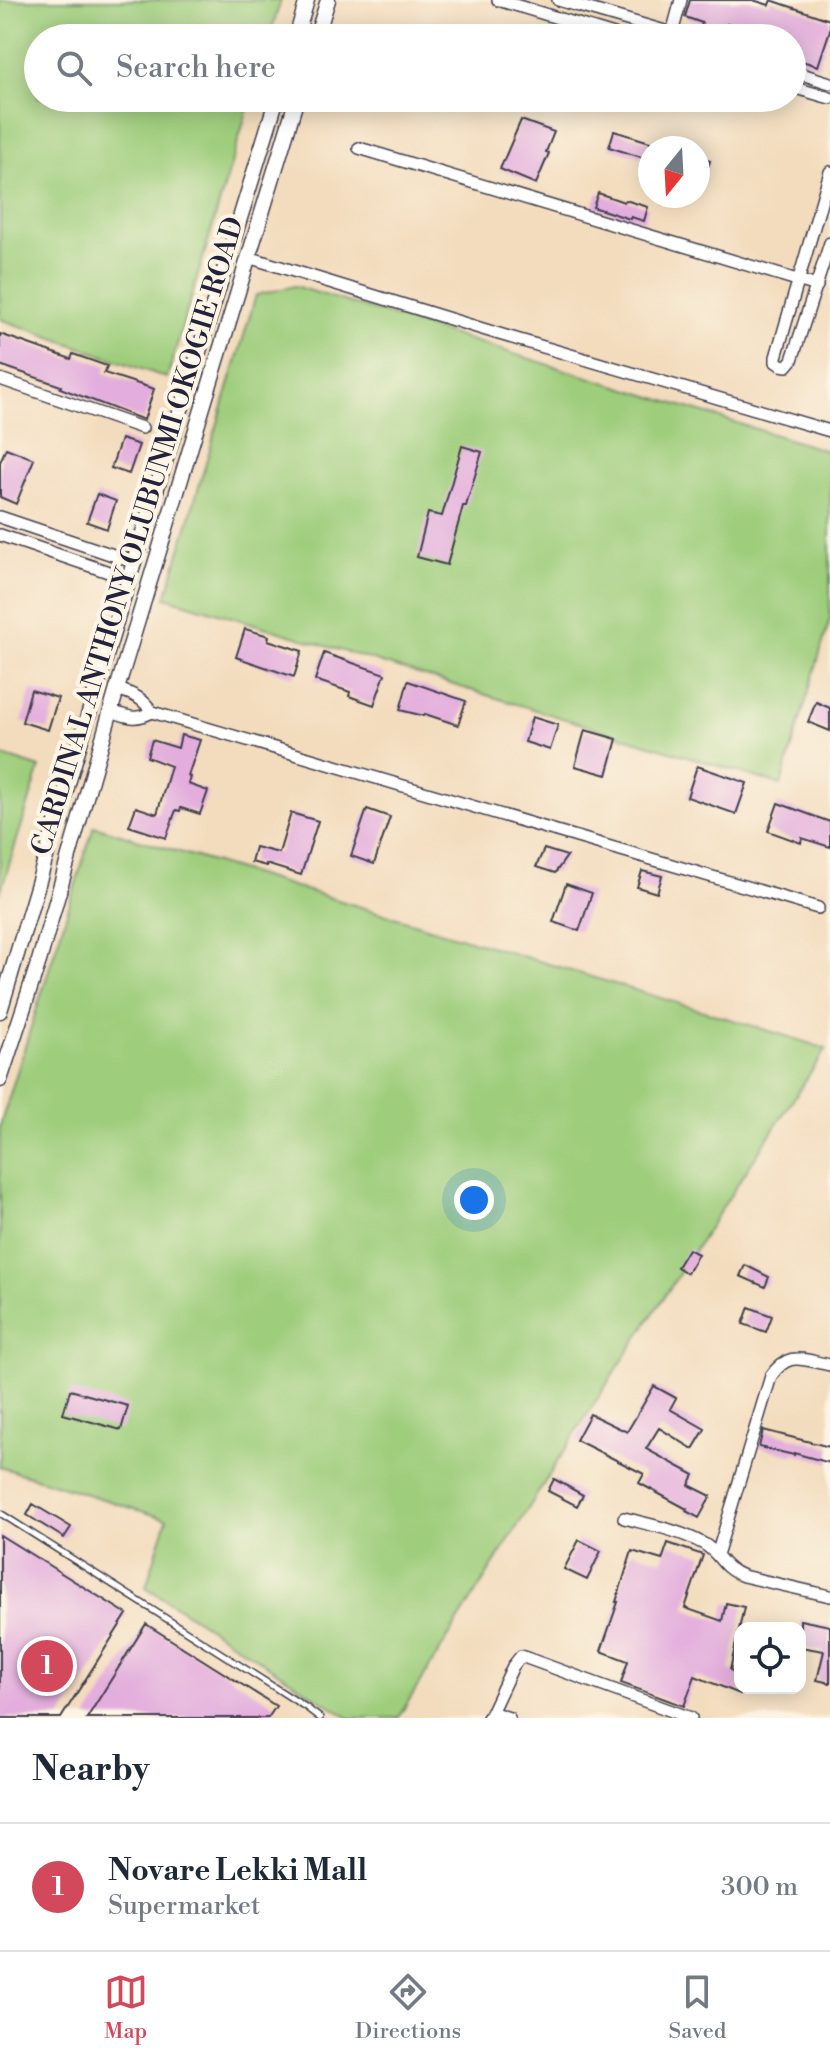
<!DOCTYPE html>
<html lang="en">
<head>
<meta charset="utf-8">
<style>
  :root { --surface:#fff; --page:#f6f6f7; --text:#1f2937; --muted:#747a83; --line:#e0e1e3; --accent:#d1495b }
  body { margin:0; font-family:"Libre Bodoni",serif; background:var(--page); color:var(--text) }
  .controls { position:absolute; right:24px; bottom:24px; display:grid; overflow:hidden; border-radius:16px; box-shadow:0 4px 20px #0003 }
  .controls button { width:72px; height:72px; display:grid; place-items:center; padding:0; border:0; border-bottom:2px solid var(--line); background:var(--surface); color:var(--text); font:40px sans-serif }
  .compass { position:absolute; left:638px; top:136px; width:72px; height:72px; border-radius:50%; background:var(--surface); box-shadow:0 4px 20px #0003; rotate:198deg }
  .you { position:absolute; left:474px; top:1200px; width:28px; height:28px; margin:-20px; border:6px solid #fff; border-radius:50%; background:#1a73e8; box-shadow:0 0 0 12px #1a73e833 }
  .badge { display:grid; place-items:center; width:52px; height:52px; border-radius:50%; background:var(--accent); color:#fff; font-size:26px; font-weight:700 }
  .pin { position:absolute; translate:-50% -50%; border:4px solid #fff; box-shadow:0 2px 8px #0006 }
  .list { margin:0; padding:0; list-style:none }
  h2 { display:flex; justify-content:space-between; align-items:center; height:104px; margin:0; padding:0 32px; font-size:34px }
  h2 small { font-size:26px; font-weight:400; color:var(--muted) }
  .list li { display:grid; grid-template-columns:52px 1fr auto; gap:24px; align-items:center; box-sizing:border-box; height:128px; padding:0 32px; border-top:2px solid var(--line) }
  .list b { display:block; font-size:30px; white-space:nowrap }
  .list p { margin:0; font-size:26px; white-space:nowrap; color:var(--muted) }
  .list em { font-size:26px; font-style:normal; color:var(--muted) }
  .icon { flex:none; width:44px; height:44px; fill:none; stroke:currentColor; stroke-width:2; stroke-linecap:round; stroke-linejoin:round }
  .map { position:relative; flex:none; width:830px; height:1718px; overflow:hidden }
  .search { position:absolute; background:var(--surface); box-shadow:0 4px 20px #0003; left:24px; right:24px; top:24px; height:88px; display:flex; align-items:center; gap:20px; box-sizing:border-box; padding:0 28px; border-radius:44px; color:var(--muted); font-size:30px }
  .sheet { height:232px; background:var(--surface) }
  nav { display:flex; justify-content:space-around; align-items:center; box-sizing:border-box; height:112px; border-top:2px solid var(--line); background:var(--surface); font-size:22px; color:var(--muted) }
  nav a { display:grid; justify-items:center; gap:4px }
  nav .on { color:var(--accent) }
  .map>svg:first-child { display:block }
  .green { fill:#9ecd7b; stroke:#60785b; stroke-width:2 }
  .building { fill:#e3aedd }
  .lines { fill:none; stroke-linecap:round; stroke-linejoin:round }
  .service-casing { stroke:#413e4e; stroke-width:8 }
  .minor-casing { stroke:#413e4e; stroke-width:14 }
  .tertiary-casing { stroke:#413e4e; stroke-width:17 }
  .service { stroke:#fff; stroke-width:5 }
  .minor { stroke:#fff; stroke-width:11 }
  .tertiary { stroke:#fff; stroke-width:14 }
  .labels { text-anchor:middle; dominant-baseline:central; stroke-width:8; stroke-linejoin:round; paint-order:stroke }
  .street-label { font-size:28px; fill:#22223b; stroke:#fcf5e5 }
</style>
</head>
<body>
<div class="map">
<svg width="830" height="1718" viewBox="0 0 830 1718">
  <rect width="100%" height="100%" fill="#fcf5e5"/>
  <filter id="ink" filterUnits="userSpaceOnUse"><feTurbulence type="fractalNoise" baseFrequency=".0125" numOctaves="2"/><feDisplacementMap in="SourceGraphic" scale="16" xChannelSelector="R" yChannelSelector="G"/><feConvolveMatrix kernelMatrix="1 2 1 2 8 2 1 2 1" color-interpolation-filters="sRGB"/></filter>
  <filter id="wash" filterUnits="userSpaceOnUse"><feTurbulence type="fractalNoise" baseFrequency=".006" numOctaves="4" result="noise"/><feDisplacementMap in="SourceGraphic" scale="32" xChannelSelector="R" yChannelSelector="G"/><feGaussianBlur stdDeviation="1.8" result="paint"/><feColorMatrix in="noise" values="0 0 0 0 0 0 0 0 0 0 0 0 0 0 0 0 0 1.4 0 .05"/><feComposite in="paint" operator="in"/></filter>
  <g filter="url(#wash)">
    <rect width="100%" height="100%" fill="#f3dcbd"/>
    <path class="green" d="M 0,0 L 281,0 L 269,38 L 38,38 L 38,98 L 251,98 L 167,378 L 0,319 Z
      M 295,286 L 830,452 L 830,619 L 781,785 L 166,597 L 256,295 Z
      M 0,755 L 40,768 L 0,893 Z
      M 94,826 L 799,1040 L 826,1049 L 579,1427 L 398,1718 L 349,1718 L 146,1587 L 167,1519 L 0,1467 L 0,1126 Z"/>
    <g id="blocks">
      <path class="building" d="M 690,0 L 753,0 L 769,5 L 771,0 L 830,20 L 830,30 L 818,66 L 792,58 L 792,38 L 758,38 L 759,34 L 727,24 L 723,38 L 714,38 L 699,33 L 702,23 L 685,17 Z
        M 521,120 L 554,132 L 546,152 L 549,153 L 536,184 L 500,169 Z
        M 614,131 L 650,142 L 650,160 L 609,147 Z
        M 698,157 L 710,161 L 700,191 L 698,190 Z
        M 598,193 L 624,202 L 625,200 L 648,207 L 644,221 L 631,217 L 630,219 L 593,207 Z
        M 0,334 L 71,359 L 73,354 L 107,366 L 104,373 L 154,389 L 144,420 L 60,388 L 61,386 L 0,365 Z
        M 121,439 L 139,445 L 129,474 L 111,468 Z
        M 462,446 L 482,452 L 466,506 L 463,506 L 447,565 L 417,557 L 428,513 L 442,516 Z
        M 6,448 L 34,459 L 16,504 L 0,497 L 0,462 Z
        M 97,494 L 116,501 L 107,529 L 87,522 Z
        M 245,629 L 269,636 L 268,640 L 302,651 L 294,677 L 236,657 Z
        M 324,653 L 385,674 L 374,705 L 349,696 L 350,692 L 315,680 Z
        M 408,681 L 466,701 L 458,725 L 425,714 L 424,716 L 400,710 Z
        M 31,690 L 58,698 L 48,730 L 22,722 Z
        M 816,702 L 830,708 L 830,731 L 808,722 Z
        M 532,717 L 558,725 L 550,750 L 525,742 Z
        M 585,730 L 617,739 L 607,775 L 575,766 Z
        M 181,735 L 200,740 L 188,776 L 190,777 L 188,784 L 208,791 L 200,814 L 181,808 L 180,811 L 176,810 L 166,838 L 129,826 L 136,807 L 157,814 L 171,766 L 147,757 L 152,740 L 178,748 Z
        M 697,766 L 747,783 L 736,814 L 687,797 Z
        M 778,803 L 830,822 L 830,847 L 802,838 L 801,843 L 768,831 Z
        M 367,809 L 390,817 L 374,864 L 351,856 Z
        M 291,813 L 318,821 L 301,875 L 266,864 L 266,866 L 251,862 L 255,847 L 279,853 Z
        M 544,849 L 567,856 L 555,873 L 536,867 Z
        M 642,871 L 662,876 L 657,893 L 637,887 Z
        M 566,884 L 592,893 L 579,931 L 553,922 Z
        M 688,1249 L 698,1254 L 687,1273 L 677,1267 Z
        M 745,1265 L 769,1277 L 765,1287 L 740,1276 Z
        M 749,1307 L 772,1316 L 766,1332 L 743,1324 Z
        M 654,1386 L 676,1398 L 670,1409 L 705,1429 L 693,1449 L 659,1428 L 646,1449 L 694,1475 L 689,1485 L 711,1496 L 699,1518 L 686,1511 L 687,1509 L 639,1483 L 644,1474 L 576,1440 L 590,1414 L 627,1432 Z
        M 70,1390 L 128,1406 L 121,1430 L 63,1414 Z
        M 763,1430 L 830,1447 L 830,1463 L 794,1453 L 794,1455 L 759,1447 Z
        M 554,1479 L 583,1495 L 577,1506 L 548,1491 Z
        M 33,1504 L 71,1527 L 64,1538 L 27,1515 Z
        M 0,1535 L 127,1614 L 61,1718 L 0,1718 Z
        M 579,1540 L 601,1551 L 587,1580 L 564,1569 Z
        M 668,1543 L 703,1555 L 685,1608 L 722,1621 L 726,1603 L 744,1607 L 730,1670 L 740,1675 L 740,1694 L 695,1676 L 684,1706 L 621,1683 L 628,1661 L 601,1651 L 618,1602 L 616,1602 L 632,1551 L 662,1560 Z
        M 800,1620 L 830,1626 L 830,1683 L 817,1680 L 824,1651 L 800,1647 Z
        M 146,1624 L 276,1706 L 268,1718 L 87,1718 Z"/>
    </g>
  </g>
  <g filter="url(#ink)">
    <use href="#blocks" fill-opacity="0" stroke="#413e4e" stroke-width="2"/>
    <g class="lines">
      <g class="service-casing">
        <path id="service" d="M 0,1513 L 307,1708 L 320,1718"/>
      </g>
      <g class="minor-casing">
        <path id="minor" d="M 498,0 L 624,38
          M 558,0 L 689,38
          M 671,37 L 681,0
          M 792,71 L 830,83
          M 792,87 L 830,98
          M 359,148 L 817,286
          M 830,172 L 776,357 L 776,362 L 781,365 L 787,366 L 792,360 L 830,243
          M 248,257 L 499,334 L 830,431
          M 0,379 L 142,428
          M 0,517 L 134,562
          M 0,535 L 129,579
          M 117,689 C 133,694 143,698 152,712 L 818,908
          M 111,711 C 128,717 135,721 152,712
          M 624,1518 C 651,1525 679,1530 704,1544 C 722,1555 720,1567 743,1576 L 830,1596
          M 717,1555 L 771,1376 C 789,1350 802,1360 830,1365
          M 490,1715 L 513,1666 L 521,1656 L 691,1718
          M 488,1718 L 494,1713 L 509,1718"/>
      </g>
      <g class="tertiary-casing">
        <path id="tertiary" d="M 296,38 L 307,0
          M 316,38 L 328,0
          M 0,1011 L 134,562 L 277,98
          M 0,1080 L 39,961 L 117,689 L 297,98"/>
      </g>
      <use href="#service" class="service"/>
      <use href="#minor" class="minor"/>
      <use href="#tertiary" class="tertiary"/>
    </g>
  </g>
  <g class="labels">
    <g class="street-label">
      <text transform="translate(138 536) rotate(-73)">CARDINAL ANTHONY OLUBUNMI OKOGIE ROAD</text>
    </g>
  </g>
</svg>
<div class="controls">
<button><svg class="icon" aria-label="locate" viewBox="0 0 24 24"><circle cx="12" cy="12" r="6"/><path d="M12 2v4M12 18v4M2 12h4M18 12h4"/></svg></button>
</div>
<svg class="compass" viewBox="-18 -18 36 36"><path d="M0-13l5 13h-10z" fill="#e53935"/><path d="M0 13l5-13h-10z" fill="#747a83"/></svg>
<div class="you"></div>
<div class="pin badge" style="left:47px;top:1666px">1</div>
<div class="search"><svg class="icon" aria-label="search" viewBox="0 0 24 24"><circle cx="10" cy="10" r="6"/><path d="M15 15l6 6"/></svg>Search here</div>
</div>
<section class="sheet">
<h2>Nearby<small></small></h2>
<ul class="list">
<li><span class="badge">1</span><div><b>Novare Lekki Mall</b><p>Supermarket</p></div><em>300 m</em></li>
</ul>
</section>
<nav>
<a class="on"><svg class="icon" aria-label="map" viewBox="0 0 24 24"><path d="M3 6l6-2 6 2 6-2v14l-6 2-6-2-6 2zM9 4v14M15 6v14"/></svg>Map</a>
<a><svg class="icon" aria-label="directions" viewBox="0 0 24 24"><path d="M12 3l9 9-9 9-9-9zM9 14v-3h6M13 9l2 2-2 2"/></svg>Directions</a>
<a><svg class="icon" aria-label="saved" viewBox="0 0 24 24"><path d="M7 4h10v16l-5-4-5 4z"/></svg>Saved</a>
</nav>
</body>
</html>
